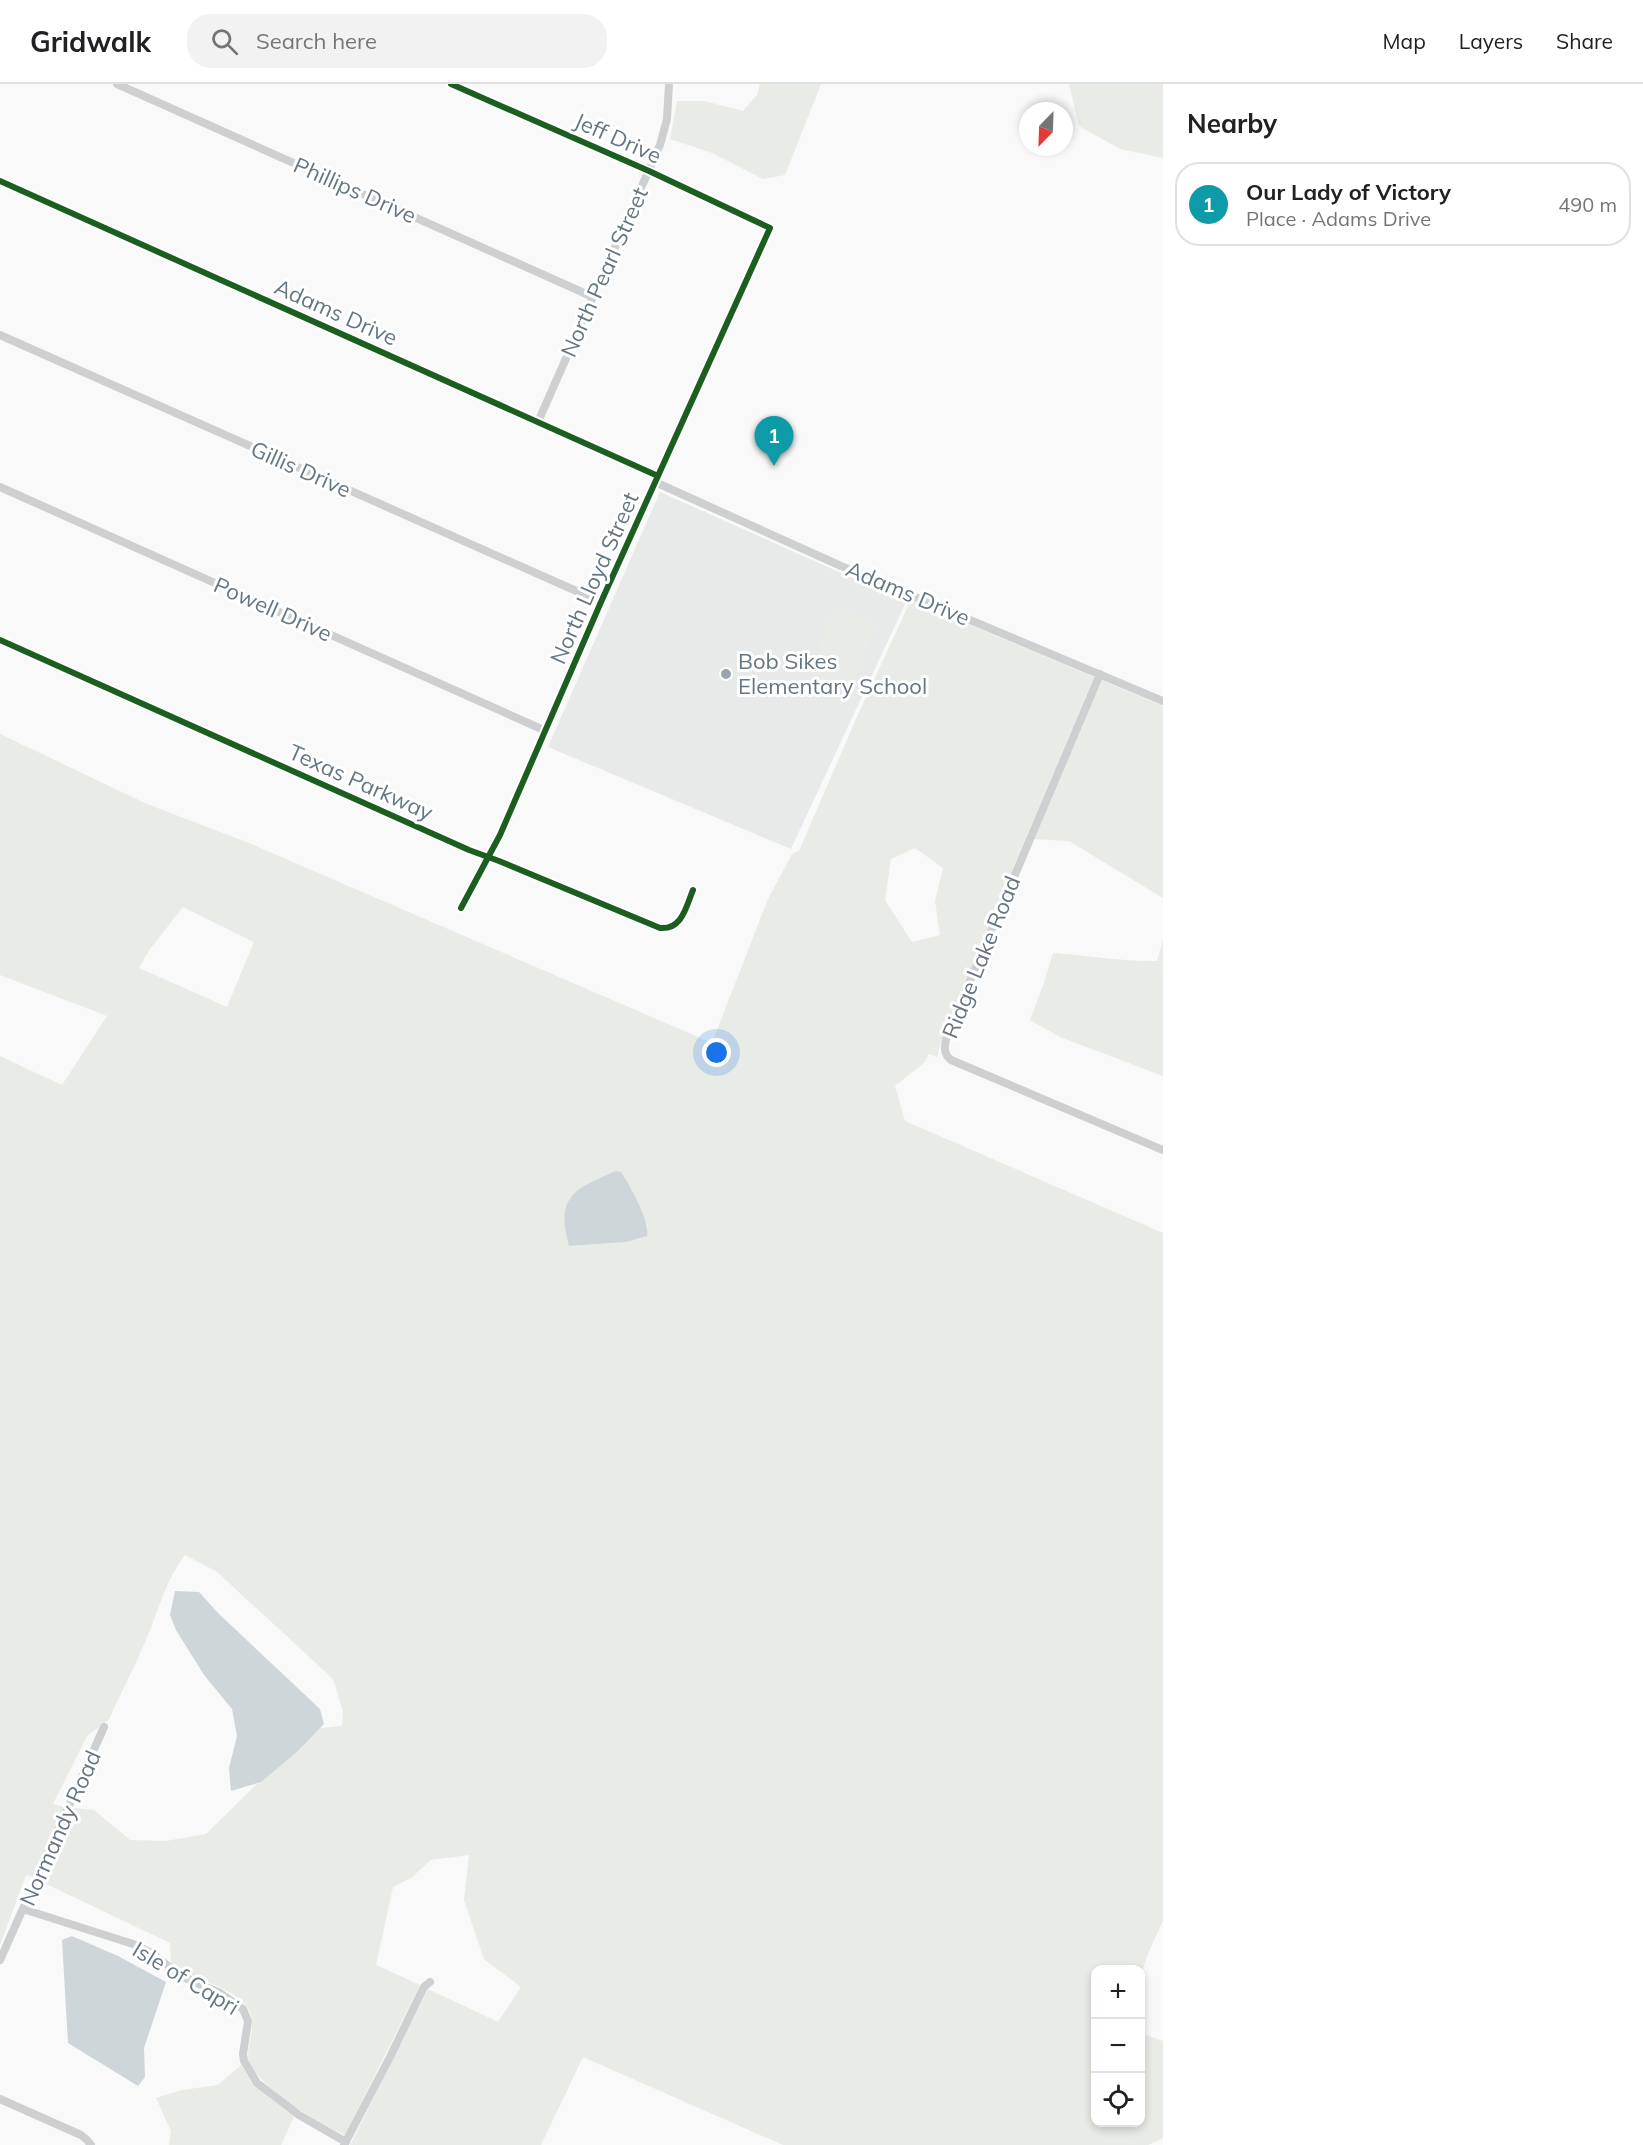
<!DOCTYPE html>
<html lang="en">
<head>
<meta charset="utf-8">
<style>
  :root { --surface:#fff; --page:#f2f2f2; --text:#202124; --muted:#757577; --line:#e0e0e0; --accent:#1a73e8 }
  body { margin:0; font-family:Mulish,sans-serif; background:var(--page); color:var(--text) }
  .controls { position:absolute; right:18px; bottom:18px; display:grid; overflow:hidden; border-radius:12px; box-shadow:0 3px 9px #0003 }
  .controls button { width:54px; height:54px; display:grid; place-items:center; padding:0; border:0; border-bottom:2px solid var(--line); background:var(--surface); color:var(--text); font:30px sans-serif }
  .compass { position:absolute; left:1019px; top:18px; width:54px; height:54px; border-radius:50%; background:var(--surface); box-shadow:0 3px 9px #0003; rotate:203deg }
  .you { position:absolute; left:717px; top:969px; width:21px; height:21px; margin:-15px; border:4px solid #fff; border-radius:50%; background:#1a73e8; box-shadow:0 0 0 9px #1a73e833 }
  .badge { display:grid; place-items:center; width:39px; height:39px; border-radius:50%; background:var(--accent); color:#fff; font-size:20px; font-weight:700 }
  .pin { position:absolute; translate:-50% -50px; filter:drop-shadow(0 2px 3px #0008) }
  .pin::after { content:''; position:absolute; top:32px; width:21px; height:18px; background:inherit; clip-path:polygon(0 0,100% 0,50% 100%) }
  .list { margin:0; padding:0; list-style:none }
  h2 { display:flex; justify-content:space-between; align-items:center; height:78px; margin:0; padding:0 24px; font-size:26px }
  h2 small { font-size:20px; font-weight:400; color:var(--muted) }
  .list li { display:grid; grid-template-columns:39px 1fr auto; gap:18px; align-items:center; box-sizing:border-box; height:84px; margin:0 12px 12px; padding:0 12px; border:2px solid var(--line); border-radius:24px }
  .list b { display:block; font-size:22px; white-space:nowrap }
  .list p { margin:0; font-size:20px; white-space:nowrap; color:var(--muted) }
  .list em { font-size:20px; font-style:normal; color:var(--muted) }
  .icon { flex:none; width:33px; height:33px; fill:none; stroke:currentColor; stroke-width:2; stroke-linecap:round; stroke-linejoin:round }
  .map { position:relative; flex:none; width:1163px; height:2061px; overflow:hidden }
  header { display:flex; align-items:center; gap:36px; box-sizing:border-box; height:84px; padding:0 30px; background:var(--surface); border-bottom:2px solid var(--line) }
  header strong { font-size:28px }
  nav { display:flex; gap:33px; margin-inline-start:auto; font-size:21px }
  .search { width:420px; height:54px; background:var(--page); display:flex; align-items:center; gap:15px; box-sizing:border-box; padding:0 21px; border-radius:24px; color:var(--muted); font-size:22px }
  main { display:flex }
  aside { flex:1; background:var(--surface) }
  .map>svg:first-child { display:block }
  .built { fill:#e8e9e9 }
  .green { fill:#e8ebe6; fill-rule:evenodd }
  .water { fill:#ced6d9 }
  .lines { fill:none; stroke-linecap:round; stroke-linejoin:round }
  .street { stroke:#cecfd0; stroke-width:8 }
  .cycleway-casing { stroke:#fff; stroke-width:10 }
  .cycleway { stroke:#1b5e20; stroke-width:6 }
  .poi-dot { fill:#99a4ac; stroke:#fff; stroke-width:2 }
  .labels { text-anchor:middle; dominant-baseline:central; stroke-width:6; stroke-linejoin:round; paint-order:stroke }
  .street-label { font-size:22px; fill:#657683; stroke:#fff }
  .poi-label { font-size:22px; fill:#657683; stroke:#fff; text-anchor:start }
</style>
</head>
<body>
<header>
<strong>Gridwalk</strong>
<div class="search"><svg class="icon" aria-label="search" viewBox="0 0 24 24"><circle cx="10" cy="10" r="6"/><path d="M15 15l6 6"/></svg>Search here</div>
<nav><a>Map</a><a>Layers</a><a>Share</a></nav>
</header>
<main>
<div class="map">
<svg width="1163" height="2061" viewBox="0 0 1163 2061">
  <rect width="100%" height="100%" fill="#f9f9f9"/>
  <path class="built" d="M 660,408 L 906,518 L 791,765 L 548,663 Z"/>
  <path class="green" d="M 760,0 L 821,0 L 785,91 L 763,95 L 712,69 L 670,55 L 677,17 L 704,17 L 743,27 L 757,11 Z
    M 1069,0 L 1163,0 L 1163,74 L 1120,65 L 1079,42 Z
    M 908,515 L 1094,593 L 943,949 L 937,973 L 929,970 L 925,978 L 895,1002 L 905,1037 L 1163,1149 L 1163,1837 L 1149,1867 L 1141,1890 L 1140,1886 L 1096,1886 L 1096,2038 L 1140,2038 L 1141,1949 L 1163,1957 L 1163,2054 L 1148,2061 L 783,2061 L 583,1973 L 541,2061 L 350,2061 L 428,1905 L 498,1938 L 521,1903 L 484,1875 L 464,1816 L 469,1771 L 431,1776 L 411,1794 L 393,1803 L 376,1881 L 420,1901 L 345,2051 C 322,2042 249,1998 248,1972 C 248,1956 258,1937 247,1923 C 231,1902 197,1897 175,1883 L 171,1879 L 170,1859 L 40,1797 L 74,1724 L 94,1726 L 130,1756 L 166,1757 L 206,1750 L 259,1698 L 298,1667 L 320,1644 L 342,1642 L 343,1628 L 333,1595 L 216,1487 L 185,1471 C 168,1493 160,1520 150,1546 C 138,1576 123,1605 109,1635 L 104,1639 L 102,1638 L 100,1642 L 87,1652 L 53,1720 L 65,1723 L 33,1793 L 26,1791 L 0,1861 L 0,972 L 62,1001 L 107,932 L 0,891 L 0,650 L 147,720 L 249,759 L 712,959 L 768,815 L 792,770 L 799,767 L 856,635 L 909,520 ZM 915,764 L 943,784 L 935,817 L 940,851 L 912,858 L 885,816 L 891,775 ZM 183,823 L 254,858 L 227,923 L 139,884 L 150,865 ZM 641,1129 L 648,1143 L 626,1158 L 570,1162 Z
    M 835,523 L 877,538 L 854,596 L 842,607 L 826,612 L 812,600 L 809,584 Z
    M 1101,596 L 1163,622 L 1163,814 L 1069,757 L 1034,755 Z
    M 1163,856 L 1163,992 L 1060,953 L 1030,936 L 1044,899 L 1053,869 C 1088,871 1122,878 1157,877 Z
    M 241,1981 L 254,2002 L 294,2033 L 281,2061 L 169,2061 L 171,2047 L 156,2014 L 182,2006 L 218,2001 Z"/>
  <path class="water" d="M 616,1087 L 621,1088 C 630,1102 650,1137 647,1152 L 626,1158 L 569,1162 C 555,1111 575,1105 616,1087 Z
    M 175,1507 L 199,1508 L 219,1530 L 320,1625 L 324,1640 L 298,1667 L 261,1698 L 231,1707 L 229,1684 L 237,1652 L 232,1625 L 204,1591 L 176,1546 L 170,1531 Z
    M 72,1852 L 118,1872 L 166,1898 L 144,1964 L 145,1993 L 138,2002 L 68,1959 L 62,1856 Z"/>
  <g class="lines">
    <path class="street" d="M 117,0 L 593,213
      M 451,0 L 649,87 L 770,144 L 601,518 L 500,751 L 461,824
      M 0,97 L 658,392
      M 0,251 L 601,518
      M 538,338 L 660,61 L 667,35 L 669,0
      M 655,398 L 841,482 L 1163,617
      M 0,403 L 546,647
      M 0,556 L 469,766 L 499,777 L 660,844 C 682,846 686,823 693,806
      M 1100,590 L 947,951 C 945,960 942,969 951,976 L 1163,1066
      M 23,1825 L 133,1860 L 150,1868 L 181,1892 L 220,1909 L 243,1925 L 248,1937 L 243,1970 L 244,1977 L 257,1999 L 299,2031 L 346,2058
      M 0,1876 L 104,1643
      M 0,2015 L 81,2051 L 87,2056 L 91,2061
      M 344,2061 L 390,1973 L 420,1911 L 424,1903 L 430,1898"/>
    <g class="cycleway-casing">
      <path id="cycleway" d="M 451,0 L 649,87 L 770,144 L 601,518 L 500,751 L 461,824
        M 0,97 L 658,392
        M 0,556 L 469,766 L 499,777 L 660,844 C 682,846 686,823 693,806"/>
    </g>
    <use href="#cycleway" class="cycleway"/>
  </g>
  <circle class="poi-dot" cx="726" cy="590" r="6"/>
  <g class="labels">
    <g class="street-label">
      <text transform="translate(618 54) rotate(24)">Jeff Drive</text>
      <text transform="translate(355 106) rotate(24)">Phillips Drive</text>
      <text transform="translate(604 188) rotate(-66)">North Pearl Street</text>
      <text transform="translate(336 228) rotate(24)">Adams Drive</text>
      <text transform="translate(301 385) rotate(24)">Gillis Drive</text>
      <text transform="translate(594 494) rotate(-66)">North Lloyd Street</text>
      <text transform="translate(908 509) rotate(23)">Adams Drive</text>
      <text transform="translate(273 525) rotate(24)">Powell Drive</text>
      <text transform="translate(361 698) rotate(24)">Texas Parkway</text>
      <text transform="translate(981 873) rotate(-68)">Ridge Lake Road</text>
      <text transform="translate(60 1744) rotate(-66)">Normandy Road</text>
      <text transform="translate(186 1894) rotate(31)">Isle of Capri</text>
    </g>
    <g class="poi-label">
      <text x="738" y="577">Bob Sikes<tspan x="738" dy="25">Elementary School</tspan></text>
    </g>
  </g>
</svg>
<div class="controls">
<button>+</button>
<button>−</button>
<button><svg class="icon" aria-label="locate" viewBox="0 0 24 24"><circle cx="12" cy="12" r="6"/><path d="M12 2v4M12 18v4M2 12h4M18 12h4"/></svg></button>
</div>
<svg class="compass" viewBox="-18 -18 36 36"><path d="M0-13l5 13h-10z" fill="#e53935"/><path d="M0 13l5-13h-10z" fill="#757577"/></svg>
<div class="you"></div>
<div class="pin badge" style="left:774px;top:382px;background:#0f9aa8">1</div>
</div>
<aside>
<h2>Nearby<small></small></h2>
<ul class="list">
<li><span class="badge" style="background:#0f9aa8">1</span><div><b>Our Lady of Victory</b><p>Place · Adams Drive</p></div><em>490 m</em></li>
</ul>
</aside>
</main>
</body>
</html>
